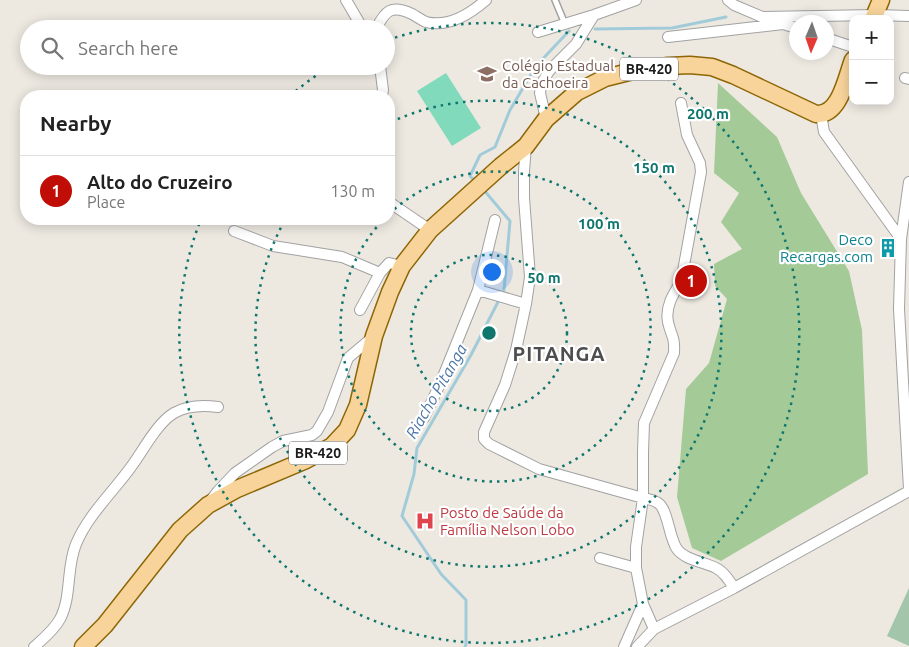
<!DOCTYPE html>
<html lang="en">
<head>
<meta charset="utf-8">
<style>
  :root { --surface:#fff; --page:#f2f2f2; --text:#222; --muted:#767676; --line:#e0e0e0; --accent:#c00e07 }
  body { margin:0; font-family:Ubuntu,sans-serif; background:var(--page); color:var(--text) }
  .controls { position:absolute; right:15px; top:15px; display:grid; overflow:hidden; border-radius:10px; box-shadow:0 2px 12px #0003 }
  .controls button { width:45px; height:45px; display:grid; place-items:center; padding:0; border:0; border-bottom:1px solid var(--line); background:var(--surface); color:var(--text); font:25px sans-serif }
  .compass { position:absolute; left:789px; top:15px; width:45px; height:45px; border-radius:50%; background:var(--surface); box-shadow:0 2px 12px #0003; rotate:182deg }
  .you { position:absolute; left:491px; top:271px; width:18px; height:18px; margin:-12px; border:4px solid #fff; border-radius:50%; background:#1a73e8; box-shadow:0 0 0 8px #1a73e833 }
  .badge { display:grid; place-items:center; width:32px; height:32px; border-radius:50%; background:var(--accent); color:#fff; font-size:16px; font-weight:700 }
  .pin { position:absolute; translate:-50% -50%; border:2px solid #fff; box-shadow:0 1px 5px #0006 }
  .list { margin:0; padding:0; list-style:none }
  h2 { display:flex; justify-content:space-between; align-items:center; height:65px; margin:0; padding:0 20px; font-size:21px }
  h2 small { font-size:16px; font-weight:400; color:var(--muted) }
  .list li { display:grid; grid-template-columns:32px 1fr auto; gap:15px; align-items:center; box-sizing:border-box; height:70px; padding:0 20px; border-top:1px solid var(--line) }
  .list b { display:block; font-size:19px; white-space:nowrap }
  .list p { margin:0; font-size:16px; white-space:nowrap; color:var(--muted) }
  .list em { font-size:16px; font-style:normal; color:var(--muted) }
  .icon { flex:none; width:28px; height:28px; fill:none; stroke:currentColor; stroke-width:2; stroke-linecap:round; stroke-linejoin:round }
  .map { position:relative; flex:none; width:909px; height:647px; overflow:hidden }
  .search { position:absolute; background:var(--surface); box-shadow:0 2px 12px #0003; left:20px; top:20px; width:375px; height:55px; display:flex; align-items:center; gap:12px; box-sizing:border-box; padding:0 18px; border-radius:28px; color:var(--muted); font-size:19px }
  .panel { position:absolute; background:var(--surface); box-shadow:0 2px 12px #0003; left:20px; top:90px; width:375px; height:135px; border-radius:20px }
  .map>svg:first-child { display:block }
  .forest { fill:#a4cb97 }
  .cemetery { fill:#a3c5aa }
  .pitch { fill:#81dabb }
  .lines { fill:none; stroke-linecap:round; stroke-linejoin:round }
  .stream { stroke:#a2cbd9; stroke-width:3 }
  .service-casing { stroke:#a2a2a2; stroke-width:8 }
  .minor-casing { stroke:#a2a2a2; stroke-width:12 }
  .primary-casing { stroke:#8e6605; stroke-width:19 }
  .service { stroke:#fff; stroke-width:5 }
  .minor { stroke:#fff; stroke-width:10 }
  .primary { stroke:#f8d49b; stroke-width:16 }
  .ring { fill:none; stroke:#0f766e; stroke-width:2.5; stroke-dasharray:2.5 5 }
  .labels { text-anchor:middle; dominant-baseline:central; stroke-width:4.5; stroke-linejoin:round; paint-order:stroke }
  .shield { fill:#fff; stroke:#5f5f5f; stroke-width:1 }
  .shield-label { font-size:14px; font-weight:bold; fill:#1b1b1b }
  .education-label { font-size:15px; fill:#785e54; stroke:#fff; text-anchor:start }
  .culture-label { font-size:15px; fill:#0d838f; stroke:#fff; text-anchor:end }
  .health-label { font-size:15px; fill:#be3a42; stroke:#fff; text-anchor:start }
  .water-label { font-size:16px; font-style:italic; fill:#4c76a7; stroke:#fff }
  .district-label { font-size:20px; font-weight:bold; letter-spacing:1px; fill:#4e4e4e; stroke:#fff }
  .centre { fill:#0f766e; stroke:#fff; stroke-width:2.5 }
  .ring-label { font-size:15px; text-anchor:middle; font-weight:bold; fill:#0f766e; stroke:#fff; stroke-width:4.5; stroke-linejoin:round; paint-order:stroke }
</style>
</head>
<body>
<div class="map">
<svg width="909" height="647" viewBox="0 0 909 647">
  <rect width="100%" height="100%" fill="#ede9e1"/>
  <path class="forest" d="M 718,83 L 777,137 L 801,193 L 849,271 L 862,330 L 868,474 L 721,561 L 692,548 L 677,497 L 686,389 L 709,363 L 727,299 L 715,286 L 714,264 L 742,249 L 721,222 L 739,193 L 714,173 Z"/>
  <path class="cemetery" d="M 909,588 L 909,646 L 887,636 Z"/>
  <path class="pitch" d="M 446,73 L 481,128 L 452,146 L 417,91 Z"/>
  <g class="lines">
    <path class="stream" d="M 595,29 L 672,28 L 726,17
      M 475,181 L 470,176 L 480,155 L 495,147 L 510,110 L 536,66 L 569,31
      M 465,647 L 466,644 L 466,600 L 441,574 L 402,516 L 414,474 L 417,448 L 471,355 L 504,290 L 510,221 L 483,189"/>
    <g class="service-casing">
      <path id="service" d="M 555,0 L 565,24"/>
    </g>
    <g class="minor-casing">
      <path id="minor" d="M 346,0 L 363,29
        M 728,0 L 734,5 L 767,19
        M 761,17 L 876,15 L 909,16
        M 376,29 C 385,11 391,4 412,14 C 416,16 421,20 426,22 C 449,28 470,14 486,0
        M 538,32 L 594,15 L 636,0
        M 668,37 L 783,24 L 796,28
        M 826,38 L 853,47
        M 380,66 L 383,90 L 382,96
        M 905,78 L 909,79
        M 821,114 L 824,132 L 901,239
        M 546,119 L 540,93 L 541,85 L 549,71 L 576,44 L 594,15
        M 526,146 L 524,171 L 524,198 L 530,277 L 526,304 L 516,350 L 505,385 L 484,432 L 484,439 L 489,444 L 539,469 L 643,498 L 643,452 L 644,423 L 674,353 C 675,336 671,336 668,322 C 665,307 673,294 681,282 L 701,172 L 700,163 L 687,135 L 681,103
        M 909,182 L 901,239 L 899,309 L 909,489
        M 389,202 L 430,230
        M 234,231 L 273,246 L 342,257 L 380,273
        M 478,290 L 526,304
        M 360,310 L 380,273 L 389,263 L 402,266
        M 424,418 L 440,384 L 478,290 L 495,220
        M 211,500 L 218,491 L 235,473 L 272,447 L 283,441 L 312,435 L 317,431 L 328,412 L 348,358 L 373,337
        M 600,558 L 636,568
        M 643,604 L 636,568 L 636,547 L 643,498 C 648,499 654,500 658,503 C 668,509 669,538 677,549 C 685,560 704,562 716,568 C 724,572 729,580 734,588
        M 34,647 C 43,639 54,630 60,619 C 72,596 66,568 76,544 C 88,515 113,492 131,467 C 143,451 157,423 174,413 C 188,405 203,405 218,407
        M 624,647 L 643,604 L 654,629
        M 637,647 L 654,629 L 734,588 L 909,491"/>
    </g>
    <g class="primary-casing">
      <path id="primary" d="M 873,19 L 881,0
        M 83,647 L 105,625 L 180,530 L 208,505 L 237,489 L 306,460 L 332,446 L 347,430 L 358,405 L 374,336 L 390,292 L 402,266 L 430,230 L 501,166 L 526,146 L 546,119 L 577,92 L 605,78 L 633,71 L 668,66 L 690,65 L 712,67 L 733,75 L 816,114 C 840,116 846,78 853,60"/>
    </g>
    <use href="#service" class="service"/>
    <use href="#minor" class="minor"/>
    <use href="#primary" class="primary"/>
  </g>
  <g class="ring">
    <circle cx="489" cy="333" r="78"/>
    <path d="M389 214A155 155 0 1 1 383 220"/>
    <path d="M391 122A233 233 0 1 1 285 220"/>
    <path d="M290 96A310 310 0 0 1 329 67M388 40A310 310 0 1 1 201 219"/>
  </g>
  <defs>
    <g id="school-bare" transform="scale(1.5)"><path d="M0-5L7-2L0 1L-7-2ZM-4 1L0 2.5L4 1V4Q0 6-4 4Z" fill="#8d6e63" stroke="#fff" stroke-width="2.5" paint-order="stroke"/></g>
    <g id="building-bare" transform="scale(1.5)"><path d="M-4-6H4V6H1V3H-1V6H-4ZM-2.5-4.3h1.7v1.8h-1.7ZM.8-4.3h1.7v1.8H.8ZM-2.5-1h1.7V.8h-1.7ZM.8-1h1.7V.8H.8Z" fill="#0f9aa8" stroke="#fff" stroke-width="2.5" paint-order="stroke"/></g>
    <g id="hospital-bare" transform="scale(1.5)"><path d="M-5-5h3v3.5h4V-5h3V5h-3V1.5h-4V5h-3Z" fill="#e0444e" stroke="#fff" stroke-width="2.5" paint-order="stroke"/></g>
  </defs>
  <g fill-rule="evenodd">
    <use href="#school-bare" x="487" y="74"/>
    <use href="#building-bare" x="888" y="248"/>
    <use href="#hospital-bare" x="425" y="521"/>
  </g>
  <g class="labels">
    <g class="shield">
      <rect x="620" y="57.5" width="58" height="23" rx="4"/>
      <rect x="289" y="441.5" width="58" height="23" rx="4"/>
    </g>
    <g class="shield-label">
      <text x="649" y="69">BR-420</text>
      <text x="318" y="453">BR-420</text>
    </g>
    <g class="education-label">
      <text x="502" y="65">Colégio Estadual<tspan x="502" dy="17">da Cachoeira</tspan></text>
    </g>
    <g class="culture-label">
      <text x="873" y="239">Deco<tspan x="873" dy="17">Recargas.com</tspan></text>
    </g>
    <g class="health-label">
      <text x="440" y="512">Posto de Saúde da<tspan x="440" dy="17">Família Nelson Lobo</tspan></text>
    </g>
    <g class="water-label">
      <text transform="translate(436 391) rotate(-60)">Riacho Pitanga</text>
    </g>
    <g class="district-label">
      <text x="559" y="353">PITANGA</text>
    </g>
  </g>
  <circle cx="489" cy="333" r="8" class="centre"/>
  <g class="ring-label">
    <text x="708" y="119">200 m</text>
    <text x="654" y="173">150 m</text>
    <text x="599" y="229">100 m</text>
    <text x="544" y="283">50 m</text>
  </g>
</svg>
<div class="controls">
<button>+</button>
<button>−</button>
</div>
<svg class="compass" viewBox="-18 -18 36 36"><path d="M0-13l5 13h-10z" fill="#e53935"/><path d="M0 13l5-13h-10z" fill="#767676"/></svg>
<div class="you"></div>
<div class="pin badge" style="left:691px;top:281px">1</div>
<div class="search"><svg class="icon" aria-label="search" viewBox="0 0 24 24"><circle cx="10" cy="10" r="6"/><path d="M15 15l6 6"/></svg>Search here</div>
<section class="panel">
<h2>Nearby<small></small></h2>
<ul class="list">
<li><span class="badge">1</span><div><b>Alto do Cruzeiro</b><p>Place</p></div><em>130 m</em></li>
</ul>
</section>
</div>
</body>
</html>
